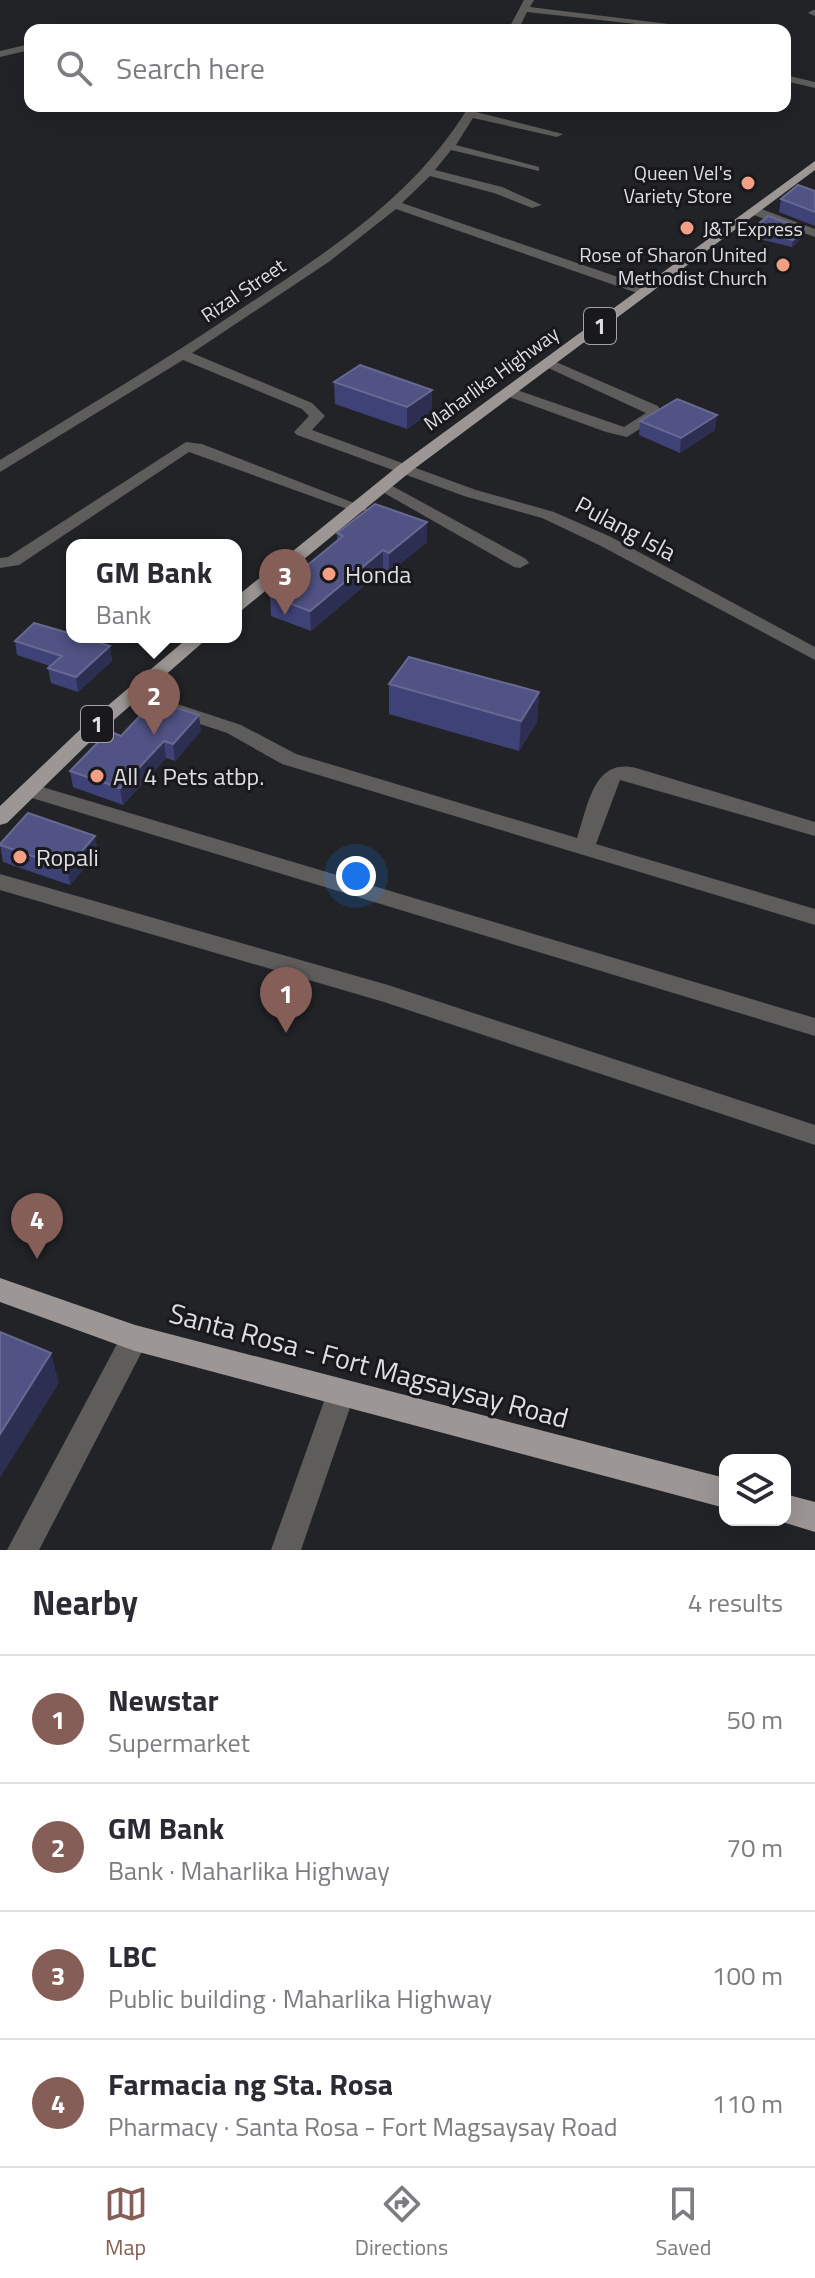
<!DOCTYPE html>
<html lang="en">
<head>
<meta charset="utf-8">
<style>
  :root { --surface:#fff; --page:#f2f2f3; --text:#2b2b33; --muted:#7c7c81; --line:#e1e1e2; --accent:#855f57 }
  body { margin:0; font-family:"Titillium Web",sans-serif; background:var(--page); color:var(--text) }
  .controls { position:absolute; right:24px; bottom:24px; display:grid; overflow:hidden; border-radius:16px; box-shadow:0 8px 32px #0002 }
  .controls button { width:72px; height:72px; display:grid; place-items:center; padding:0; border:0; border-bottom:2px solid var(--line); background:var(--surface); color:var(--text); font:40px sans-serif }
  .you { position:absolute; left:356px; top:876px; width:28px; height:28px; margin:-20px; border:6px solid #fff; border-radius:50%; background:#1a73e8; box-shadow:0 0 0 12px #1a73e833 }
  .badge { display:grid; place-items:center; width:52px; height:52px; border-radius:50%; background:var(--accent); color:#fff; font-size:26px; font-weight:700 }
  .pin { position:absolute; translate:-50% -66px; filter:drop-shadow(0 2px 4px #0008) }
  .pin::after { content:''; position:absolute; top:42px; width:28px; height:24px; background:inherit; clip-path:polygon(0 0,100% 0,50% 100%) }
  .popup { position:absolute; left:66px; top:539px; width:176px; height:104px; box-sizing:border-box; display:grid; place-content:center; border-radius:16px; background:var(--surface); filter:drop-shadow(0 2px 6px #0005); font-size:26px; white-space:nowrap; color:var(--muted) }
  .popup b { font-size:30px; color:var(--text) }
  .popup::after { content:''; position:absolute; left:50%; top:100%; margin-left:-16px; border:16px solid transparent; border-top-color:var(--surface) }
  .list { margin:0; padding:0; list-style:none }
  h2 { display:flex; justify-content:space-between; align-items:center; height:104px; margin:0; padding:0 32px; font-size:34px }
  h2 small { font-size:26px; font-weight:400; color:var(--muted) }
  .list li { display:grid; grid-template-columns:52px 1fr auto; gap:24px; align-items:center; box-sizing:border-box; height:128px; padding:0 32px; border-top:2px solid var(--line) }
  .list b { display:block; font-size:30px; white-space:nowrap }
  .list p { margin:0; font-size:26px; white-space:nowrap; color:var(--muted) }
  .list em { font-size:26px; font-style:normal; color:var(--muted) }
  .icon { flex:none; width:44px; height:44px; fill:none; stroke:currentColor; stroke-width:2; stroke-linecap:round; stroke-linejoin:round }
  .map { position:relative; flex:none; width:815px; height:1550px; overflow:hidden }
  .search { position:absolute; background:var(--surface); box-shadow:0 8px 32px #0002; left:24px; right:24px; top:24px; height:88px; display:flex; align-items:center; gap:20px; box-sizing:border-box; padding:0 28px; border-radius:16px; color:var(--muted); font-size:30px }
  .sheet { height:616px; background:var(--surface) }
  nav { display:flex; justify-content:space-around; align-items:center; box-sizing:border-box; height:112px; border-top:2px solid var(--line); background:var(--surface); font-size:22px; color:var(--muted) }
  nav a { display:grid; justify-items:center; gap:4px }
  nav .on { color:var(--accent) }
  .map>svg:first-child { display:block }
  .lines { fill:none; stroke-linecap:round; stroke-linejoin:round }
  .minor { fill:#5f5d5c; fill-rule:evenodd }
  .major { fill:#9c9795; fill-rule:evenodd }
  .wall { fill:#3f4277 }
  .shaded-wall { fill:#2c2e52 }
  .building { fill:#505383; stroke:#676992; stroke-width:2 }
  .poi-dot { fill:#f39f84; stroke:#19191d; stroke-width:3 }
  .labels { text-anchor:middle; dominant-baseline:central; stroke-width:6; stroke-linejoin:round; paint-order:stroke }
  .far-poi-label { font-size:20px; fill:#dfdfe2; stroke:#19191d; text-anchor:end }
  .far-street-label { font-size:20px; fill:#dfdfe2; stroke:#19191d }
  .shield { fill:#19191d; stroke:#a4a4a7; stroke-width:2 }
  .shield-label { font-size:22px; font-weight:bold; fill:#dfdfe2 }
  .street-label { font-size:24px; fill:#dfdfe2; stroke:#19191d }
  .poi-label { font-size:24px; fill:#dfdfe2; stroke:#19191d; text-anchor:start }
  .near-street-label { font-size:28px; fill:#dfdfe2; stroke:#19191d }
</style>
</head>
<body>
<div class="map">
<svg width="815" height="1550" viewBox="0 0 815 1550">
  <rect width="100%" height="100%" fill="#222327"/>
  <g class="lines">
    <path class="minor" d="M 524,0 L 534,0 L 530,7 L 677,25 L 672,28 L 527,12 L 518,30 L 508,30 Z
      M 813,10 L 815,10 L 815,16 L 808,13 Z
      M 30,44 L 30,50 L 0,57 L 0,51 Z
      M 785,75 L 815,82 L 815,88 L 785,81 Z
      M 469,106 L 479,106 L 476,112 L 563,134 L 557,137 L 473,118 L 456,145 L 539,167 L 539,171 L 451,150 L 435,170 L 502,187 L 542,205 L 532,208 L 494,193 L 430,176 L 402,203 L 650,288 L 650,294 L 640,294 L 396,209 L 330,261 L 192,353 L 312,403 L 325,416 L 312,430 L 476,490 L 554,512 L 611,537 L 815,647 L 815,660 L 599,545 L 542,518 L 464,496 L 297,435 L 294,432 L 309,416 L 302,409 L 183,360 L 0,472 L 0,460 C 82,410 164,361 244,307 C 330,250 415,196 469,106 Z
      M 548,106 L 566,106 L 566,107 L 561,110 Z
      M 652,106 L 667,106 L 668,108 L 663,111 Z
      M 751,208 L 759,208 L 815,229 L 815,237 L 751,214 Z
      M 549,359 L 658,406 L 662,415 L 627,437 L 606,432 L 504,395 L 504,389 L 514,389 L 624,427 L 646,413 L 544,366 L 544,360 Z
      M 186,442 L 202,444 L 367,508 L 365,511 L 353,511 L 189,452 L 19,565 L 0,568 L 0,558 L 8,557 Z
      M 385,482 L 526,559 L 529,563 L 520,568 L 514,567 L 379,490 L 377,487 Z
      M 132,689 L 241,725 L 296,754 L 577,838 C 588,807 593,757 636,768 L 815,822 L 815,836 L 620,780 L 596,844 L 815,909 L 815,925 L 282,764 L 227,733 L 125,699 L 123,695 L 125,691 Z
      M 29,783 L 815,1018 L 815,1036 L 22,795 L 19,790 Z
      M 0,874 L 388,985 L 815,1125 L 815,1145 L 384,1002 L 0,890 Z
      M 135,1325 L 145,1329 L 149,1338 L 39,1550 L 7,1550 L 125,1329 Z
      M 341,1380 L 351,1384 L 355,1393 L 301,1550 L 271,1550 L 327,1393 L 331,1384 Z"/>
    <path class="major" d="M 815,161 L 815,170 L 410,472 L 242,610 L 236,611 L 236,597 L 398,466 Z
      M 189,637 L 209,637 L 100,732 L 7,823 L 0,825 L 0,806 L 86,724 Z
      M 0,1278 L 135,1325 L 725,1478 L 725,1508 L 135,1351 L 0,1302 Z
      M 785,1494 L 815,1502 L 815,1532 L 776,1520 L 785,1520 Z"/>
  </g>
  <path class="wall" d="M 815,191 L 815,226 L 779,212 L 781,199 Z
    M 805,229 L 804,236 L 792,247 L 750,237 L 751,230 Z
    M 334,382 L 432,390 L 432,411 L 407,429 L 335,404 Z
    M 640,421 L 715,430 L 680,453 L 639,435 Z
    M 427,522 L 427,542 L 389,573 L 383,570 L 311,631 L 271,616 L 270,596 L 337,540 L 337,533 Z
    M 15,641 L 110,646 L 112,661 L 78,692 L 51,683 L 48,668 L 50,666 L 17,655 Z
    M 389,684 L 539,692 L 537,722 L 519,751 L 389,714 Z
    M 201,731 L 175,761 L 166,758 L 123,805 L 73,787 L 70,771 L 121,736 Z
    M 0,844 L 98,852 L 70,885 L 3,862 Z"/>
  <path class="shaded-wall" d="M 805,229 L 804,236 L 792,247 L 793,240 Z
    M 432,390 L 432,411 L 407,429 L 407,407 Z
    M 717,415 L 715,430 L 680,453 L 681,438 Z
    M 427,522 L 427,542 L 389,573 L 389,553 Z
    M 383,550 L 383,570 L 311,631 L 310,611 Z
    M 110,646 L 112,661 L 78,692 L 76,677 Z
    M 539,692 L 537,722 L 519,751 L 521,721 Z
    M 199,715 L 201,731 L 175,761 L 173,744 Z
    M 164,741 L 166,758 L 123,805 L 120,788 Z
    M 95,836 L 98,852 L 70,885 L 67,868 Z
    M 51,1353 L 59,1383 L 0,1478 L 0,1434 Z"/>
  <path class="building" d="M 798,185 L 815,191 L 815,212 L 781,199 Z
    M 768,216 L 805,229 L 793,240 L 751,230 Z
    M 360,365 L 432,390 L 407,407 L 334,382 Z
    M 677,399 L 717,415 L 681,438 L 640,421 Z
    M 375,504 L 427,522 L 389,553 L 383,550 L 310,611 L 270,596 L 343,536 L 337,533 Z
    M 34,623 L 72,634 L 72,637 L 80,637 L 110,646 L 76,677 L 48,668 L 62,656 L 15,641 Z
    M 409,657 L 539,692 L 521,721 L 389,684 Z
    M 154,701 L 199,715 L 173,744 L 164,741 L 120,788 L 70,771 L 109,731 L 121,736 Z
    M 28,813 L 95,836 L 67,868 L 0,845 L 0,844 Z
    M 0,1332 L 51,1353 L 0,1434 Z"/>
  <g class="poi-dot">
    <circle cx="748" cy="183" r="8"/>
    <circle cx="687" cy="228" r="8"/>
    <circle cx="783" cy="265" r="8"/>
    <circle cx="329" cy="574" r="8"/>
    <circle cx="97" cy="776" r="8"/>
    <circle cx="20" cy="857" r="8"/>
  </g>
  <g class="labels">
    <g class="far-poi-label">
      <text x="732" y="172">Queen Vel's<tspan x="732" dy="23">Variety Store</tspan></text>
      <text x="703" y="228" text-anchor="start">J&amp;T Express</text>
      <text x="767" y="254">Rose of Sharon United<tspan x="767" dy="23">Methodist Church</tspan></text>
    </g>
    <g class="far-street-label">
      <text transform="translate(243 290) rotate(-34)">Rizal Street</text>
      <text transform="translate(491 378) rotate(-36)">Maharlika Highway</text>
    </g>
    <g class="shield">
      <rect x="584" y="308" width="32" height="36" rx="6"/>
      <rect x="81" y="706" width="32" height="36" rx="6"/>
    </g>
    <g class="shield-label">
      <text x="600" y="326">1</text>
      <text x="97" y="724">1</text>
    </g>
    <g class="street-label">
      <text transform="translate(626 528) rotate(28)">Pulang Isla</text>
    </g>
    <g class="poi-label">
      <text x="345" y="574">Honda</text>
      <text x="113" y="776">All 4 Pets atbp.</text>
      <text x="36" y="857">Ropali</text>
    </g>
    <g class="near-street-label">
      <text transform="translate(369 1365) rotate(15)">Santa Rosa - Fort Magsaysay Road</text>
    </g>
  </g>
</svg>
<div class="controls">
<button><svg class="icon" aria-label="layers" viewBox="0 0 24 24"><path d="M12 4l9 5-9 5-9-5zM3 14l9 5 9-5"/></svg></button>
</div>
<div class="you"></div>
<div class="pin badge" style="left:286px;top:1033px">1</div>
<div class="pin badge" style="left:154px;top:735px">2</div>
<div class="popup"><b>GM Bank</b>Bank</div>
<div class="pin badge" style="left:285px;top:615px">3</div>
<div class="pin badge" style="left:37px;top:1259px">4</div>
<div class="search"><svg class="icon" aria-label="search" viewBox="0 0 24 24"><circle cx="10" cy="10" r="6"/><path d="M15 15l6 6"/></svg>Search here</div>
</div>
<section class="sheet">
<h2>Nearby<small>4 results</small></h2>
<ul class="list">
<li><span class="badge">1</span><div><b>Newstar</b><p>Supermarket</p></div><em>50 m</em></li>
<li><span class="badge">2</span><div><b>GM Bank</b><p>Bank · Maharlika Highway</p></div><em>70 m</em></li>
<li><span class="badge">3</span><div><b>LBC</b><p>Public building · Maharlika Highway</p></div><em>100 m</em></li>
<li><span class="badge">4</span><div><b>Farmacia ng Sta. Rosa</b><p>Pharmacy · Santa Rosa - Fort Magsaysay Road</p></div><em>110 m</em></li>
</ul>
</section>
<nav>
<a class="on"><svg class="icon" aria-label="map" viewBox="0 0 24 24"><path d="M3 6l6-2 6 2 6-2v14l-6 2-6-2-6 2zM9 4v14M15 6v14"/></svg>Map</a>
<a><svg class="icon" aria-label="directions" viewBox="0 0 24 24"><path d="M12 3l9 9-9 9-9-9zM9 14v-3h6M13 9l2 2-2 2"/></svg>Directions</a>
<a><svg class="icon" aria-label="saved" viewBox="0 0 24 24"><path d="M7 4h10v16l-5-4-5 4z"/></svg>Saved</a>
</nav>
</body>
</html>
